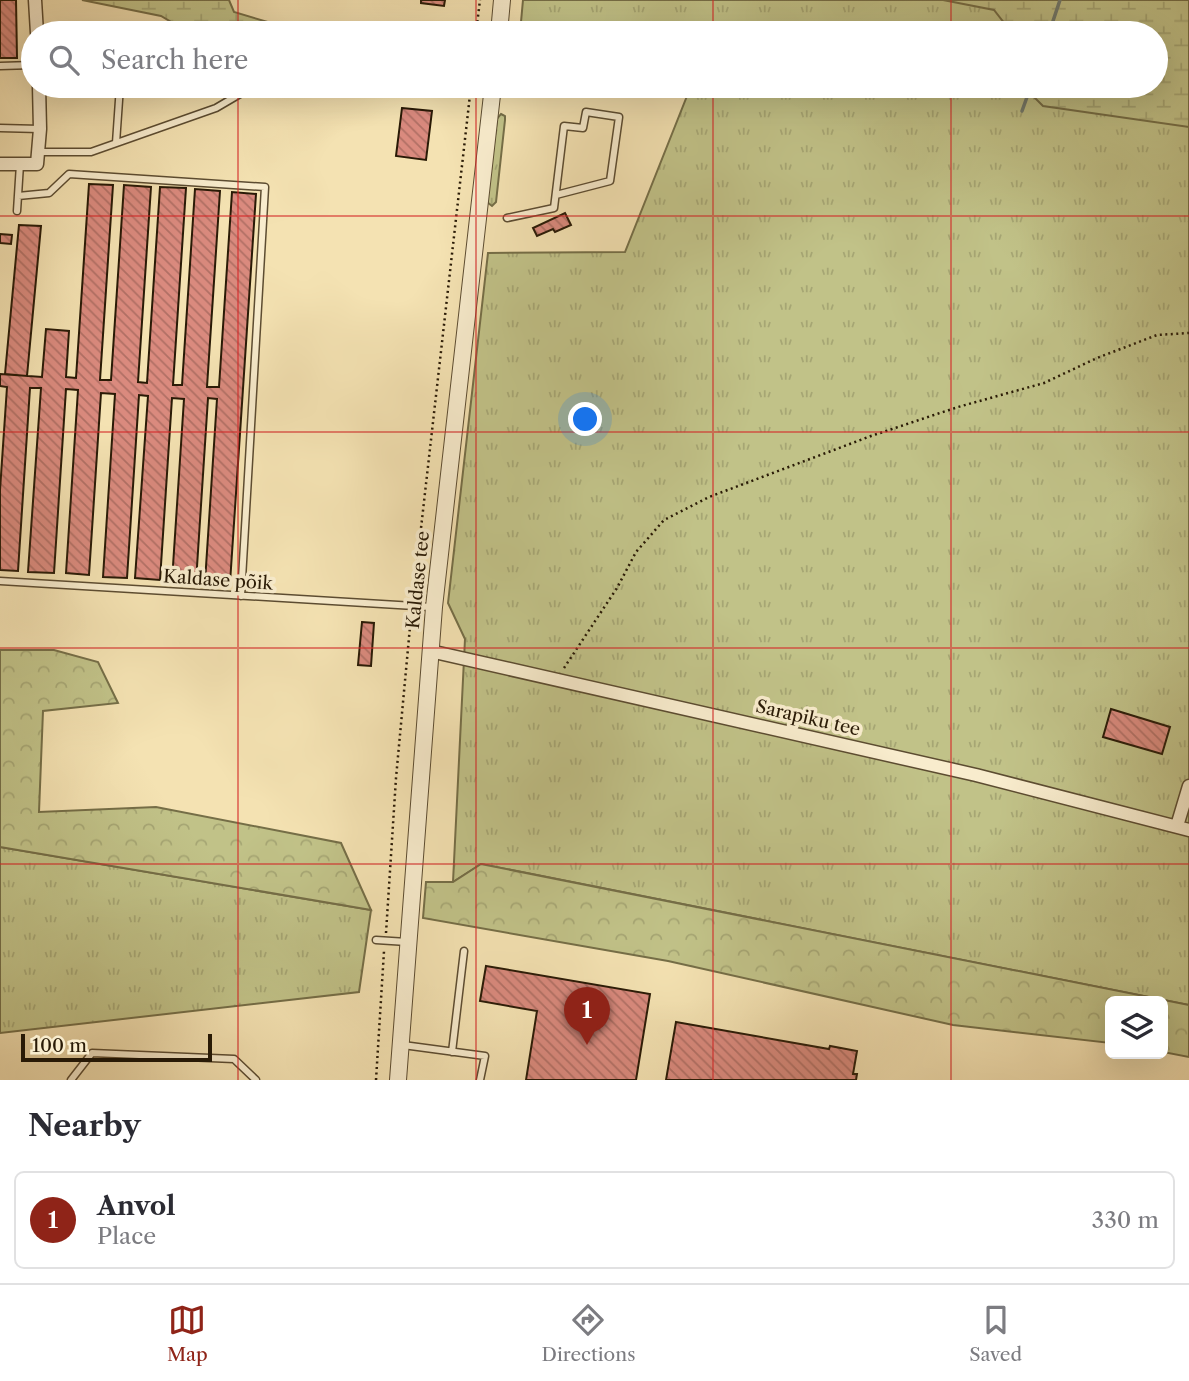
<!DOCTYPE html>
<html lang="en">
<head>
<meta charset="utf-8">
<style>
  :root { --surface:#fff; --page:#f7f7f7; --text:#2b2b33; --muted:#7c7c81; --line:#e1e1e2; --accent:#8f2418 }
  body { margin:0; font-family:"Libre Caslon Text",serif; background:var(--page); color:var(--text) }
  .controls { position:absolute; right:21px; bottom:21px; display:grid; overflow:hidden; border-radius:10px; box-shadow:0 7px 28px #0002 }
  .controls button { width:63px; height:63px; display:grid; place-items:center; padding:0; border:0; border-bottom:2px solid var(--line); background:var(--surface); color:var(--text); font:35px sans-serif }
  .scale { position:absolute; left:21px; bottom:18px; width:191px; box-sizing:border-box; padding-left:7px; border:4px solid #291a06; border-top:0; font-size:19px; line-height:24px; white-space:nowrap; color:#291a06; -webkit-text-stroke:5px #f8eccd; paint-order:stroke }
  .you { position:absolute; left:586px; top:420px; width:24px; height:24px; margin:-18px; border:5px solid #fff; border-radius:50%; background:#1a73e8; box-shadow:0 0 0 10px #1a73e833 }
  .badge { display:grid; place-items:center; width:46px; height:46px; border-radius:50%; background:var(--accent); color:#fff; font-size:23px; font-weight:700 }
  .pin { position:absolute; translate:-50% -58px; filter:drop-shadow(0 2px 4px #0008) }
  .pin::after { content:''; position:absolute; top:37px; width:24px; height:21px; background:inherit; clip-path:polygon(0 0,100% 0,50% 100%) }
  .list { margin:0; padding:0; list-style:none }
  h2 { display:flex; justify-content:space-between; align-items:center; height:91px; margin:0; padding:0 28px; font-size:30px }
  h2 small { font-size:23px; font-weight:400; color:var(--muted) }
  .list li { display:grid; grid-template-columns:46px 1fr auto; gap:21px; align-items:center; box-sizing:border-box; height:98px; margin:0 14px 14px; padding:0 14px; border:2px solid var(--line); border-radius:10px }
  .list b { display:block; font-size:26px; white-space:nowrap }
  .list p { margin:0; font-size:23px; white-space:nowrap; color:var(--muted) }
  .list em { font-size:23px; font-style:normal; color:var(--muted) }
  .icon { flex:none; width:38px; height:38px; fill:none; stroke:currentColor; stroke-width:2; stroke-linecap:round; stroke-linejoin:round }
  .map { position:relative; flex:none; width:1189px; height:1080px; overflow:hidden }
  .search { position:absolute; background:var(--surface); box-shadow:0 7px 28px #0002; left:21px; right:21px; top:21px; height:77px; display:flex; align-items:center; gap:18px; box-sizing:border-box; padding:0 24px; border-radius:38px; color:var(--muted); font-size:26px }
  .sheet { height:203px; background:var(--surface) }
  nav { display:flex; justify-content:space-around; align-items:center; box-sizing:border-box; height:98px; border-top:2px solid var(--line); background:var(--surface); font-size:19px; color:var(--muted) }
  nav a { display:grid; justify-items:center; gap:4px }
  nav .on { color:var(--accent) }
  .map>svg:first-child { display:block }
  .grass { fill:url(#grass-tufts); stroke:#756e47; stroke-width:2 }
  .forest { fill:url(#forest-crowns); stroke:#756e47; stroke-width:2 }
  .wetland { fill:url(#wetland-marsh); stroke:#756e47; stroke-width:2 }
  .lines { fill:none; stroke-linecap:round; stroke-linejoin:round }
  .stream { stroke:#707b70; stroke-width:3.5 }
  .building { fill:url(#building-back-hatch); stroke:#291a06; stroke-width:2 }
  .service-casing { stroke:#5c4c31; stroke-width:9 }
  .minor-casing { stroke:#5c4c31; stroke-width:15 }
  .tertiary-casing { stroke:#5c4c31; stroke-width:18 }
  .path { stroke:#291a06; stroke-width:2.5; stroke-dasharray:2 3.5; stroke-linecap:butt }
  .service { stroke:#f8eccd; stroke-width:6 }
  .minor { stroke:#f8eccd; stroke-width:12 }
  .tertiary { stroke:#f8eccd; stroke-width:16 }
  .grid { fill:none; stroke:#d62828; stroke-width:2; stroke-opacity:0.55 }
  .labels { text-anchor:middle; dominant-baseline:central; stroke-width:7; stroke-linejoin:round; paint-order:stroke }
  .street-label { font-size:18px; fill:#291a06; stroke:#f8eccd }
</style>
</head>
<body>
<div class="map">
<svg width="1189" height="1080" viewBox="0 0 1189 1080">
  <defs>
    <pattern id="grass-tufts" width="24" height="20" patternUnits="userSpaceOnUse" patternTransform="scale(1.75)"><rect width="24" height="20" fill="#c1c288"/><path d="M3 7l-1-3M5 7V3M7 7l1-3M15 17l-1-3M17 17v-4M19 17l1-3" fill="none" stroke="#a6a674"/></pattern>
    <pattern id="forest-crowns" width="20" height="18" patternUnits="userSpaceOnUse" patternTransform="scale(1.75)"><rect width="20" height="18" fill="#c1c288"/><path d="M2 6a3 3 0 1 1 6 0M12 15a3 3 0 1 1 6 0" fill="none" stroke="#a6a674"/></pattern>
    <pattern id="wetland-marsh" width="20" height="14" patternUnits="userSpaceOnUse" patternTransform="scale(1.75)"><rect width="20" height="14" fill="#c1c288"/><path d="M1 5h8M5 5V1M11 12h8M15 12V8" fill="none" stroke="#a6a674"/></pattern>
    <pattern id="building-back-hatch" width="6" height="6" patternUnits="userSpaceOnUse" patternTransform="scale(1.75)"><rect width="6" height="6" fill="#da8a7e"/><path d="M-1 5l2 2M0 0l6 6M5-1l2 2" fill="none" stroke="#b17065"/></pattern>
  </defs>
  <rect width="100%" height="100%" fill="#f4e2b2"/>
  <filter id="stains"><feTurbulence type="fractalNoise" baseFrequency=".00286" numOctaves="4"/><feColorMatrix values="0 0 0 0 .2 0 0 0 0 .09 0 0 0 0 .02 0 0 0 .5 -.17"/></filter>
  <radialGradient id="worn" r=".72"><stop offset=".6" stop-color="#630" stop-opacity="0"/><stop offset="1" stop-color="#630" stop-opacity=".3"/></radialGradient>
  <path class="grass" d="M 523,0 L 1189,0 L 1189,1005 L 481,864 L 453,882 L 465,639 L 448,603 L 488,253 L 625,252 L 691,86 L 1156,86 L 1156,33 L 520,33 Z
    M 501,114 L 505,116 L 505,120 L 496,202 L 492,206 L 487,202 L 497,119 Z
    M 0,847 L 371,910 L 359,992 L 0,1033 Z"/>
  <path class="forest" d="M 0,650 L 54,650 L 98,662 L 118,703 L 43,711 L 39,812 L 156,807 L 341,843 L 371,910 L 0,847 Z
    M 481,864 L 1189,1005 L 1189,1057 L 1163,1052 L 1163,1001 L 1110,1001 L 1110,1043 L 953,1025 L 668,961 L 423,918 L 426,882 L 453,882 Z"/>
  <path class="wetland" d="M 82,0 L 229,0 L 234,12 L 271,23 L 303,28 L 306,33 L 268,33 L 173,23 L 161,16 Z
    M 943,0 L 1189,0 L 1189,127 L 1043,106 L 1033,96 L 1030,86 L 1156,86 L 1156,33 L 1012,33 L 994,10 Z"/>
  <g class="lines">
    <path class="stream" d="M 1049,33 L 1060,0
      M 1022,111 L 1031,86"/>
  </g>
  <path class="building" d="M 0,0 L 16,0 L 17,58 L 0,58 Z
    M 421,0 L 445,0 L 444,6 L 421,3 Z
    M 402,108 L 432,111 L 426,160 L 396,156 Z
    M 89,184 L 113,185 L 100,380 L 111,380 L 124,185 L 151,187 L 138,382 L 147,383 L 160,187 L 186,188 L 173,385 L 182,385 L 195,189 L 220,191 L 207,387 L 219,387 L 232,192 L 256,194 L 230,583 L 205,582 L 217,399 L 208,398 L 196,582 L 172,581 L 184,399 L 172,398 L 160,580 L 135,578 L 148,396 L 139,395 L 127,578 L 103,577 L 115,394 L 101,393 L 89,575 L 66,573 L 78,390 L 66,389 L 54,573 L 28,572 L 41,388 L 30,388 L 18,571 L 0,570 L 0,490 L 7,387 L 0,386 L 0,374 L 42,377 L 46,329 L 69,331 L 66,377 L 76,378 Z
    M 565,213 L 571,225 L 555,232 L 553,229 L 537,236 L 533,228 Z
    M 19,225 L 41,226 L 27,376 L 5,374 Z
    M 0,234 L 12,235 L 11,244 L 0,243 Z
    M 362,622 L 374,623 L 371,666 L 358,665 Z
    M 1111,709 L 1170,727 L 1162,754 L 1103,737 Z
    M 486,966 L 650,994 L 636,1080 L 526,1080 L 537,1011 L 480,1001 Z
    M 676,1022 L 829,1049 L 830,1046 L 857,1051 L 853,1074 L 857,1074 L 856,1080 L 666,1080 Z"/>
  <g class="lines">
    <g class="service-casing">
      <path id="service" d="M 0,66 L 33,65
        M 0,128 L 40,129
        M 116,143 L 120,86
        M 38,152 L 91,152 L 216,108 L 245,91 L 244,86
        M 18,196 L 49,193 L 69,174 L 265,187 L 241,596
        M 17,211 L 20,164
        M 507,218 L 554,208 L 564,126 L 583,128 L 586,112 L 619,117 L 610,181 L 556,195
        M 0,581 L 431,607
        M 376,940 L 407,942
        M 403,1045 L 485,1056 L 480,1080
        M 452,1052 L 464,951
        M 71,1080 L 92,1053 L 234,1059 L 256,1080"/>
    </g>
    <g class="minor-casing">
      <path id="minor" d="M 35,0 L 37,33
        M 0,164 L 37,164 L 40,129 L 39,86
        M 430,651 L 976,775 L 1189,830
        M 1177,826 L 1189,786"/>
    </g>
    <g class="tertiary-casing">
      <path id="tertiary" d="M 499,33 L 502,0
        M 398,1080 L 434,607 L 493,86"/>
    </g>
    <path class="path" d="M 476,33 L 480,0
      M 413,599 L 471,86
      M 564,668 L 617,588 L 636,552 L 664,520 L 709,497 L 871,436 L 958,407 L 1044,383 L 1097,358 L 1157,335 L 1189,333
      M 386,933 L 396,778 L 411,616
      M 376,1080 L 384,951"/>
    <use href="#service" class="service"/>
    <use href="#minor" class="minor"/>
    <use href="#tertiary" class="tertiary"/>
  </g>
  <path class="grid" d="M 238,0 L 238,33M 476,0 L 476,33M 713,0 L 713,33M 951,0 L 951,33M 238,86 L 238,1080M 476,86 L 476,1080M 713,86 L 713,1080M 951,86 L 951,1080M 0,216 L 1189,216M 0,432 L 1189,432M 0,648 L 1189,648M 0,864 L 1189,864"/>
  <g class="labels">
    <g class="street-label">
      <text transform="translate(218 580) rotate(4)">Kaldase põik</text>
      <text transform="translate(418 580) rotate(-84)">Kaldase tee</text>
      <text transform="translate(808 718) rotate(13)">Sarapiku tee</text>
    </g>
  </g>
  <rect width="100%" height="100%" filter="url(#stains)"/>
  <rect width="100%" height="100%" fill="url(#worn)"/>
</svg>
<div class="controls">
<button><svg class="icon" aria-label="layers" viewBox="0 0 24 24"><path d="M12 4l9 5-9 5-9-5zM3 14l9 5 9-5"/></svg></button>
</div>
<div class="scale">100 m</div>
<div class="you"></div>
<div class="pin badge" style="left:587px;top:1045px">1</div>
<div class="search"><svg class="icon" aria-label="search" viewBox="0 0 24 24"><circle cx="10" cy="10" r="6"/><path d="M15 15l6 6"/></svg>Search here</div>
</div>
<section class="sheet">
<h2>Nearby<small></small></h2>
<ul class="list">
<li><span class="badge">1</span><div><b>Anvol</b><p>Place</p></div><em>330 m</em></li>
</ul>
</section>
<nav>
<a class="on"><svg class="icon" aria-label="map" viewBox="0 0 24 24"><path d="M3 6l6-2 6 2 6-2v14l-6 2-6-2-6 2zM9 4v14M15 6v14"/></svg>Map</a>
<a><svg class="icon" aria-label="directions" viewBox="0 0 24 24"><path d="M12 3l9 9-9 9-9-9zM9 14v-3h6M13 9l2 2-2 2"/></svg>Directions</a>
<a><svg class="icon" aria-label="saved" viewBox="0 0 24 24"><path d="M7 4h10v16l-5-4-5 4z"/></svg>Saved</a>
</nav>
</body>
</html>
